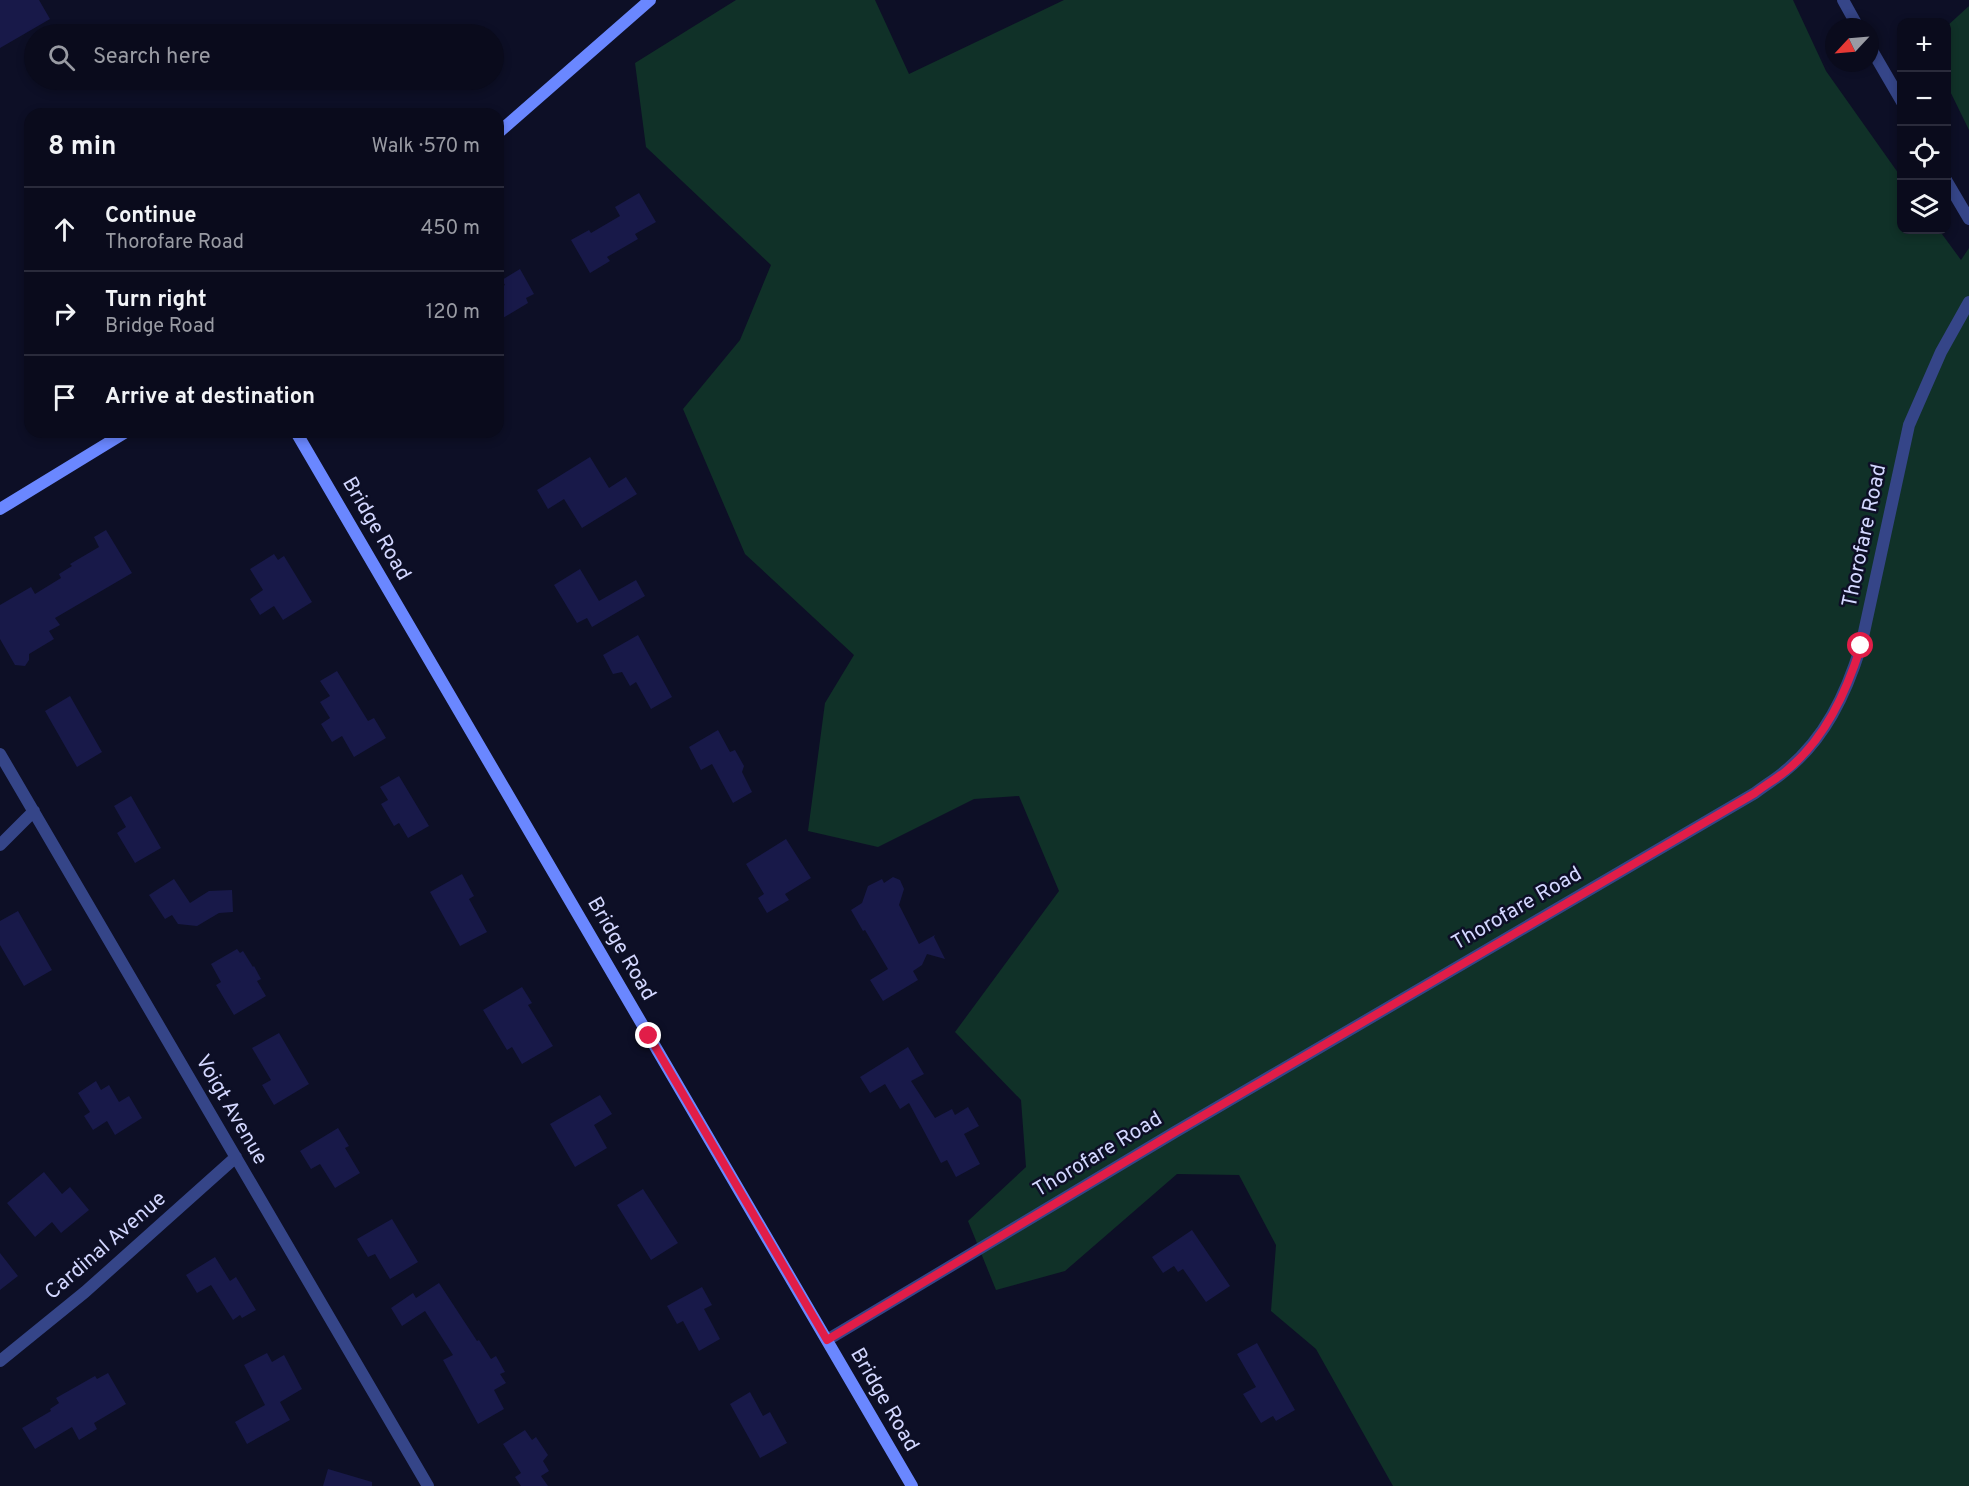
<!DOCTYPE html>
<html lang="en">
<head>
<meta charset="utf-8">
<style>
  :root { --surface:#0a0b1c; --page:#131425; --text:#f1f3f6; --muted:#999ba3; --line:#2a2b3b }
  body { margin:0; font-family:Overpass,sans-serif; background:var(--page); color:var(--text) }
  .controls { position:absolute; right:18px; top:18px; display:grid; overflow:hidden; border-radius:12px; box-shadow:0 3px 9px #0003 }
  .controls button { width:54px; height:54px; display:grid; place-items:center; padding:0; border:0; border-bottom:2px solid var(--line); background:var(--surface); color:var(--text); font:30px sans-serif }
  .compass { position:absolute; left:1825px; top:18px; width:54px; height:54px; border-radius:50%; background:var(--surface); box-shadow:0 3px 9px #0003; rotate:244deg }
  .stop { position:absolute; width:18px; height:18px; margin:-14px; border:4px solid #e11d48; border-radius:50%; background:#fff }
  .stop.end { background:#e11d48; border-color:#fff; box-shadow:0 2px 6px #0008 }
  .list { margin:0; padding:0; list-style:none }
  h2 { display:flex; justify-content:space-between; align-items:center; height:78px; margin:0; padding:0 24px; font-size:26px }
  h2 small { font-size:20px; font-weight:400; color:var(--muted) }
  .list li { display:grid; grid-template-columns:39px 1fr auto; gap:18px; align-items:center; box-sizing:border-box; height:84px; padding:0 24px; border-top:2px solid var(--line) }
  .list b { display:block; font-size:22px; white-space:nowrap }
  .list p { margin:0; font-size:20px; white-space:nowrap; color:var(--muted) }
  .list em { font-size:20px; font-style:normal; color:var(--muted) }
  .icon { flex:none; width:33px; height:33px; fill:none; stroke:currentColor; stroke-width:2; stroke-linecap:round; stroke-linejoin:round }
  .map { position:relative; flex:none; width:1969px; height:1486px; overflow:hidden }
  .search { position:absolute; background:var(--surface); box-shadow:0 3px 9px #0003; left:24px; top:24px; width:480px; height:66px; display:flex; align-items:center; gap:15px; box-sizing:border-box; padding:0 21px; border-radius:33px; color:var(--muted); font-size:22px }
  .panel { position:absolute; background:var(--surface); box-shadow:0 3px 9px #0003; left:24px; top:108px; width:480px; height:330px; border-radius:18px }
  .map>svg:first-child { display:block }
  .green { fill:#103128 }
  .building { fill:#181949 }
  .lines { fill:none; stroke-linecap:round; stroke-linejoin:round }
  .street { stroke:#354588; stroke-width:12 }
  .secondary { stroke:#6a87ff; stroke-width:12 }
  .route { stroke:#e11d48; stroke-width:8 }
  .labels { text-anchor:middle; dominant-baseline:central; stroke-width:5; stroke-linejoin:round; paint-order:stroke }
  .street-label { font-size:21px; fill:#d3d7ff; stroke:#0d0f26 }
</style>
</head>
<body>
<div class="map">
<svg width="1969" height="1486" viewBox="0 0 1969 1486">
  <rect width="100%" height="100%" fill="#0d0f26"/>
  <path class="green" d="M 736,0 L 875,0 L 909,74 L 1064,0 L 1793,0 L 1826,71 L 1901,177 L 1902,230 L 1939,230 L 1961,260 L 1969,248 L 1969,1486 L 1393,1486 L 1316,1349 L 1271,1311 L 1276,1245 L 1239,1175 L 1177,1174 L 1065,1271 L 996,1290 L 968,1221 L 1026,1167 L 1021,1100 L 955,1032 L 1059,891 L 1019,796 L 974,799 L 878,847 L 808,831 L 825,703 L 854,655 L 745,554 L 683,409 L 740,340 L 771,265 L 646,147 L 635,63 Z
    M 1969,6 L 1969,130 L 1947,85 L 1946,27 Z"/>
  <path class="building" d="M 0,0 L 39,0 L 50,19 L 0,48 Z
    M 639,193 L 656,222 L 635,234 L 638,239 L 607,257 L 610,261 L 590,273 L 571,240 L 589,230 L 591,233 L 620,216 L 615,207 Z
    M 520,269 L 534,294 L 526,298 L 528,303 L 498,321 L 498,289 L 505,285 L 502,280 Z
    M 590,457 L 609,488 L 626,477 L 637,494 L 582,528 L 564,499 L 548,509 L 537,490 Z
    M 106,530 L 132,573 L 55,618 L 60,625 L 49,631 L 54,639 L 29,654 L 29,660 L 25,666 L 15,665 L 0,639 L 0,605 L 31,587 L 35,594 L 61,578 L 59,574 L 72,566 L 70,564 L 99,547 L 94,537 Z
    M 274,554 L 278,560 L 284,556 L 312,602 L 283,620 L 274,606 L 260,615 L 250,599 L 263,590 L 250,569 Z
    M 580,569 L 599,601 L 636,580 L 645,596 L 592,627 L 587,618 L 577,623 L 554,585 Z
    M 638,635 L 672,697 L 651,709 L 636,682 L 630,686 L 622,672 L 613,674 L 603,655 Z
    M 337,671 L 368,721 L 374,718 L 386,738 L 354,757 L 342,736 L 332,742 L 321,724 L 330,718 L 320,702 L 330,696 L 320,681 Z
    M 70,696 L 102,752 L 77,767 L 45,711 Z
    M 718,730 L 730,752 L 735,750 L 744,766 L 742,772 L 752,792 L 733,803 L 712,764 L 701,770 L 689,747 Z
    M 399,776 L 429,826 L 408,838 L 399,823 L 394,826 L 381,804 L 388,800 L 380,787 Z
    M 131,796 L 161,848 L 135,863 L 117,833 L 126,827 L 114,806 Z
    M 786,839 L 811,878 L 785,894 L 789,900 L 767,913 L 758,898 L 764,894 L 746,864 Z
    M 462,874 L 474,896 L 469,899 L 487,932 L 460,946 L 430,892 Z
    M 893,877 L 900,880 L 904,889 L 899,905 L 919,944 L 935,935 L 934,937 L 945,959 L 927,954 L 922,965 L 913,971 L 918,980 L 883,1001 L 870,980 L 888,969 L 865,930 L 863,931 L 851,910 L 862,903 L 868,886 L 882,879 L 884,883 Z
    M 174,879 L 190,903 L 209,891 L 232,890 L 233,912 L 219,913 L 197,926 L 178,924 L 172,915 L 165,919 L 149,895 Z
    M 18,911 L 52,970 L 24,986 L 0,945 L 0,921 Z
    M 237,949 L 240,953 L 243,951 L 253,967 L 254,966 L 261,979 L 257,981 L 266,996 L 234,1015 L 216,985 L 221,982 L 211,964 Z
    M 522,987 L 532,1003 L 528,1005 L 553,1046 L 522,1064 L 512,1047 L 507,1050 L 483,1010 Z
    M 279,1033 L 309,1084 L 274,1105 L 262,1085 L 271,1080 L 252,1048 Z
    M 908,1047 L 924,1074 L 911,1081 L 935,1118 L 952,1109 L 955,1115 L 968,1107 L 979,1126 L 964,1134 L 980,1164 L 956,1177 L 947,1160 L 941,1163 L 909,1103 L 900,1109 L 885,1084 L 870,1093 L 860,1077 Z
    M 96,1081 L 101,1090 L 109,1085 L 119,1102 L 129,1096 L 142,1118 L 115,1135 L 107,1121 L 93,1130 L 84,1116 L 90,1112 L 78,1093 Z
    M 600,1095 L 612,1114 L 594,1125 L 607,1148 L 575,1167 L 550,1124 Z
    M 338,1128 L 349,1146 L 345,1148 L 360,1173 L 335,1188 L 320,1164 L 311,1169 L 300,1151 Z
    M 44,1172 L 62,1194 L 70,1187 L 89,1210 L 61,1233 L 52,1222 L 35,1237 L 7,1203 Z
    M 643,1189 L 678,1243 L 651,1260 L 617,1205 Z
    M 392,1219 L 418,1262 L 390,1279 L 375,1254 L 368,1257 L 357,1239 Z
    M 1192,1230 L 1230,1286 L 1206,1302 L 1183,1269 L 1178,1272 L 1174,1266 L 1163,1273 L 1152,1257 Z
    M 0,1253 L 18,1276 L 0,1290 Z
    M 215,1257 L 230,1281 L 236,1277 L 256,1310 L 242,1318 L 240,1315 L 233,1320 L 211,1285 L 197,1293 L 186,1275 Z
    M 439,1283 L 477,1341 L 479,1340 L 491,1359 L 496,1356 L 505,1372 L 500,1374 L 506,1383 L 494,1390 L 504,1409 L 478,1424 L 443,1360 L 453,1355 L 425,1311 L 402,1326 L 391,1308 L 413,1293 L 416,1298 Z
    M 702,1287 L 712,1305 L 704,1309 L 720,1339 L 699,1351 L 683,1321 L 677,1324 L 667,1306 Z
    M 1257,1343 L 1295,1410 L 1276,1421 L 1273,1416 L 1261,1423 L 1243,1394 L 1256,1387 L 1237,1354 Z
    M 267,1353 L 272,1362 L 284,1355 L 302,1389 L 280,1402 L 290,1420 L 247,1444 L 235,1422 L 265,1405 L 244,1365 Z
    M 108,1373 L 126,1404 L 94,1423 L 97,1429 L 79,1440 L 72,1427 L 35,1449 L 22,1428 L 51,1411 L 50,1409 L 59,1403 L 56,1398 L 95,1376 L 97,1379 Z
    M 750,1392 L 763,1416 L 770,1412 L 787,1443 L 760,1458 L 730,1404 Z
    M 525,1430 L 532,1440 L 536,1437 L 548,1455 L 543,1461 L 549,1471 L 541,1476 L 548,1486 L 521,1486 L 515,1477 L 521,1473 L 503,1444 Z
    M 328,1469 L 372,1482 L 372,1486 L 323,1486 Z"/>
  <g class="lines">
    <path class="street" d="M 1843,0 L 1858,27
      M 1870,47 L 1902,102
      M 1946,180 L 1969,219
      M 0,754 L 428,1486
      M 0,845 L 34,811
      M 827,1340 L 1175,1132 L 1755,793 C 1765,785 1776,779 1785,771 C 1825,739 1846,694 1861,646 L 1909,425 L 1941,352 L 1969,302
      M 0,1361 L 85,1292 L 236,1157"/>
    <path class="secondary" d="M 498,133 L 650,0
      M 296,432 L 912,1486
      M 0,509 L 126,432"/>
  </g>
  <g class="lines">
    <path class="route" d="M 649,1036 L 827,1340 L 1175,1132 L 1755,793 C 1765,785 1776,779 1786,771 C 1825,739 1846,693 1861,646"/>
  </g>
  <g class="labels">
    <g class="street-label">
      <text transform="translate(376 529) rotate(60)">Bridge Road</text>
      <text transform="translate(1865 536) rotate(-78)">Thorofare Road</text>
      <text transform="translate(1517 909) rotate(-30)">Thorofare Road</text>
      <text transform="translate(621 949) rotate(60)">Bridge Road</text>
      <text transform="translate(231 1110) rotate(60)">Voigt Avenue</text>
      <text transform="translate(1098 1155) rotate(-31)">Thorofare Road</text>
      <text transform="translate(106 1246) rotate(-41)">Cardinal Avenue</text>
      <text transform="translate(884 1400) rotate(60)">Bridge Road</text>
    </g>
  </g>
</svg>
<div class="controls">
<button>+</button>
<button>−</button>
<button><svg class="icon" aria-label="locate" viewBox="0 0 24 24"><circle cx="12" cy="12" r="6"/><path d="M12 2v4M12 18v4M2 12h4M18 12h4"/></svg></button>
<button><svg class="icon" aria-label="layers" viewBox="0 0 24 24"><path d="M12 4l9 5-9 5-9-5zM3 14l9 5 9-5"/></svg></button>
</div>
<svg class="compass" viewBox="-18 -18 36 36"><path d="M0-13l5 13h-10z" fill="#e53935"/><path d="M0 13l5-13h-10z" fill="#999ba3"/></svg>
<div class="stop" style="left:1861px;top:646px"></div>
<div class="stop end" style="left:649px;top:1036px"></div>
<div class="search"><svg class="icon" aria-label="search" viewBox="0 0 24 24"><circle cx="10" cy="10" r="6"/><path d="M15 15l6 6"/></svg>Search here</div>
<section class="panel">
<h2>8 min<small>Walk · 570 m</small></h2>
<ul class="list">
<li><svg class="icon" aria-label="ahead" viewBox="0 0 24 24"><path d="M12 20V5M6 11l6-6 6 6"/></svg><div><b>Continue</b><p>Thorofare Road</p></div><em>450 m</em></li>
<li><svg class="icon" aria-label="right" viewBox="0 0 24 24"><path d="M7 20v-9h11M14 6l5 5-5 5"/></svg><div><b>Turn right</b><p>Bridge Road</p></div><em>120 m</em></li>
<li><svg class="icon" aria-label="arrive" viewBox="0 0 24 24"><path d="M6 21V4h12l-3 4 3 4H6"/></svg><div><b>Arrive at destination</b></div></li>
</ul>
</section>
</div>
</body>
</html>
